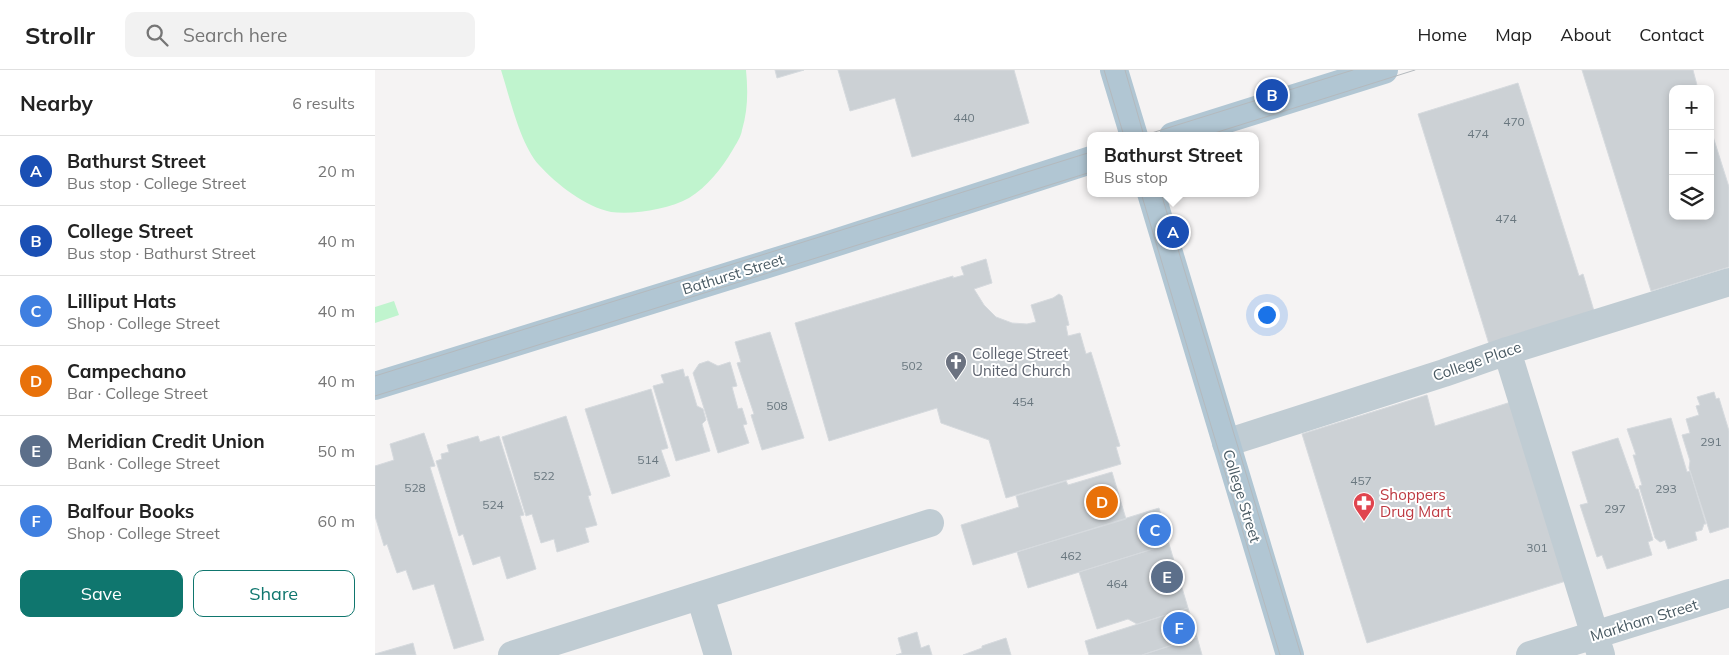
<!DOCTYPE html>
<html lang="en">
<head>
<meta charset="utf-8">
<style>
  :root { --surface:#fff; --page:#f2f2f2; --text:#222; --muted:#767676; --line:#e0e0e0; --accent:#0f766e }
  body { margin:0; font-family:Mulish,sans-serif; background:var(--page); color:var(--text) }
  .controls { position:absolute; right:15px; top:15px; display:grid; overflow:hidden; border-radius:10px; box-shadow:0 2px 8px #0003 }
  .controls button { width:45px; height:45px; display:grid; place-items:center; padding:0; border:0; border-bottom:1px solid var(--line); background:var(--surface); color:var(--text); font:25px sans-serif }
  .you { position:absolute; left:891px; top:244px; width:18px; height:18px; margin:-12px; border:4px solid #fff; border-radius:50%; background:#1a73e8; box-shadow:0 0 0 8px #1a73e833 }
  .badge { display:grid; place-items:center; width:32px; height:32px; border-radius:50%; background:var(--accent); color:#fff; font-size:16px; font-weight:700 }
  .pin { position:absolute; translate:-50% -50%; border:2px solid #fff; box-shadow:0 1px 5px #0006 }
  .popup { position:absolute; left:712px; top:62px; width:172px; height:65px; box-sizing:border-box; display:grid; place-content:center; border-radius:10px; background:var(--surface); filter:drop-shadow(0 1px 4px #0005); font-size:16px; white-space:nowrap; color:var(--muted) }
  .popup b { font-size:19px; color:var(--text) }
  .popup::after { content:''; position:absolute; left:50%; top:100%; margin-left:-10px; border:10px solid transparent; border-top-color:var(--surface) }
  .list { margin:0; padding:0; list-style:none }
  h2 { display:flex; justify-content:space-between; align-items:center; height:65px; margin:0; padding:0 20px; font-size:21px }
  h2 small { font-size:16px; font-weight:400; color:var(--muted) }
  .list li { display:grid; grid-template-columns:32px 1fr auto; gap:15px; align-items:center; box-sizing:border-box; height:70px; padding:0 20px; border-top:1px solid var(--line) }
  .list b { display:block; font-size:19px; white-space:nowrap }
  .list p { margin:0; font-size:16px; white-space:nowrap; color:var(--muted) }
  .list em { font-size:16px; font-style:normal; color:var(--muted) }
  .actions { display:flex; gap:10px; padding:15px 20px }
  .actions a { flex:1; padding:11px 0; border:1px solid var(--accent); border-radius:10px; text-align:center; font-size:18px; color:var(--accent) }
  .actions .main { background:var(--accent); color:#fff }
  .icon { flex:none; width:28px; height:28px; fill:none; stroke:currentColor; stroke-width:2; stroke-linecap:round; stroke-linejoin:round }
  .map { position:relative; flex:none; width:1354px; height:585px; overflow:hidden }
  header { display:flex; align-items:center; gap:30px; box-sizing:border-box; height:70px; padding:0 25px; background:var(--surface); border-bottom:1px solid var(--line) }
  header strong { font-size:24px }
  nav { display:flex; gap:28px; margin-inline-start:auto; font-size:18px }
  .search { width:350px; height:45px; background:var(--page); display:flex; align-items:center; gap:12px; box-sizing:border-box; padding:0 18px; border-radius:10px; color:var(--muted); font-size:19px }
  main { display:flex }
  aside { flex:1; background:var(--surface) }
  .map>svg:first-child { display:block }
  .green { fill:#c0f4ce }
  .building { fill:#ccd1d5; stroke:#d6dade }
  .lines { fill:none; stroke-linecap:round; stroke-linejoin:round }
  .minor { stroke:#c0ccd3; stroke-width:28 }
  .major { stroke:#b1c6d3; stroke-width:28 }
  .tram { stroke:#b4b9bd; stroke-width:1 }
  .labels { text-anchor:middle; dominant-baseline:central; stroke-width:4; stroke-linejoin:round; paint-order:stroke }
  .number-label { font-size:12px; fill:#69777f }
  .street-label { font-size:15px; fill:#485962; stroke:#fff }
  .worship-label { font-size:15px; fill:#5b616d; stroke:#fff; text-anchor:start }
  .health-label { font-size:15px; fill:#be3a42; stroke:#fff; text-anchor:start }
</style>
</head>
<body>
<header>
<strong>Strollr</strong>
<div class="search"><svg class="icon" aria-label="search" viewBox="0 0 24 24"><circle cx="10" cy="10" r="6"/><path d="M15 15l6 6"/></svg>Search here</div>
<nav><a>Home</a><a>Map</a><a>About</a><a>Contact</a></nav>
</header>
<main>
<aside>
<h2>Nearby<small>6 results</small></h2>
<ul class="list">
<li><span class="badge" style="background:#1a4fb4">A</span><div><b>Bathurst Street</b><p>Bus stop · College Street</p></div><em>20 m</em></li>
<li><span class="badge" style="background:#1a4fb4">B</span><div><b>College Street</b><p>Bus stop · Bathurst Street</p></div><em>40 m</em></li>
<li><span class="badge" style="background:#3f7fe0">C</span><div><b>Lilliput Hats</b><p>Shop · College Street</p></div><em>40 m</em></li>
<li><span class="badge" style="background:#e8710a">D</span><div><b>Campechano</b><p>Bar · College Street</p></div><em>40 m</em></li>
<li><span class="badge" style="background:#5c6f8a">E</span><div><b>Meridian Credit Union</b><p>Bank · College Street</p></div><em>50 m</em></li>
<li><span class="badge" style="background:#3f7fe0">F</span><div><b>Balfour Books</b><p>Shop · College Street</p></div><em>60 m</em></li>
</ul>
<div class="actions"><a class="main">Save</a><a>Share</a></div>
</aside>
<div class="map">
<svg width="1354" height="585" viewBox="0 0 1354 585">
  <rect width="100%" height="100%" fill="#f5f3f3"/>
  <path class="green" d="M 126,0 L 371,0 C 373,20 373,40 367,60 C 366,67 361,74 357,81 C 347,98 332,117 314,128 C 294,139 259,145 236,142 C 211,137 181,114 164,95 C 145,74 135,28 126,0 Z
    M 19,231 L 24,245 L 0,253 L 0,237 Z"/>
  <path class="building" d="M 400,0 L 429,0 L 402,8 Z
    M 463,0 L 639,0 L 654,53 L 537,87 L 520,28 L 475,41 Z
    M 1207,0 L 1318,0 L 1323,19 L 1298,19 L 1298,146 L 1335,146 L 1335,57 L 1354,117 L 1354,197 L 1276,221 Z
    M 1143,13 L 1204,206 L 1208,204 L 1219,241 L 1114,274 L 1043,44 Z
    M 611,189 L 617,213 L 599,219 L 609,235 L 621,247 L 637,253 L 652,254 L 661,252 L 656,235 L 678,228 L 684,224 L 687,226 L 694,255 L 691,256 L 693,266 L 705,263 L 711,284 L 716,282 L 745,376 L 741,377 L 746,394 L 631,428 L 614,370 L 566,353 L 562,338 L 454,371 L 420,253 L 578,206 L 578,208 L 589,205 L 586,197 Z
    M 395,262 L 429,368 L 387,380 L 376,345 L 379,344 L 362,293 L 366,292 L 360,272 Z
    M 333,291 L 343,296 L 355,292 L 362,316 L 357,317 L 363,339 L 367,338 L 372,354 L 368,355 L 374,373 L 343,383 L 318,303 L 324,294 Z
    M 308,299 L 310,307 L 313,306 L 322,336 L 328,339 L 331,350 L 327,354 L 335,381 L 301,391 L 278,316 L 289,313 L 286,305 Z
    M 276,319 L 293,378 L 286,380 L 295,406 L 237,424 L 210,339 Z
    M 1339,322 L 1341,329 L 1344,328 L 1354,361 L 1354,457 L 1335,463 L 1314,398 L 1315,391 L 1307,365 L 1315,363 L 1311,349 L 1324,345 L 1321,336 L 1325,335 L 1322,327 Z
    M 1052,325 L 1060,356 L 1136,332 L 1191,511 L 992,573 L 927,364 Z
    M 191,346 L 216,425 L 213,426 L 222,455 L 210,458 L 214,472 L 182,482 L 179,469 L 166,473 L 157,444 L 151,446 L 127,367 Z
    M 1296,348 L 1312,402 L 1315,401 L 1331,454 L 1329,454 L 1327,460 L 1320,462 L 1322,470 L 1293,479 L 1290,470 L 1285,472 L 1280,468 L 1264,416 L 1267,415 L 1258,385 L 1261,385 L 1252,359 Z
    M 49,363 L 60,396 L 55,397 L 109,570 L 79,579 L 59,514 L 38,520 L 31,500 L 22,503 L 12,474 L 9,476 L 0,446 L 0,396 L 19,390 L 15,374 Z
    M 103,366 L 105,372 L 124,366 L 149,445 L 145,446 L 161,499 L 132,509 L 125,486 L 98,495 L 88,464 L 84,466 L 61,391 L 67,389 L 66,384 L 74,382 L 72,375 Z
    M 1243,368 L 1261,419 L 1263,419 L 1278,470 L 1273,472 L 1277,485 L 1232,499 L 1227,485 L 1222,487 L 1205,435 L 1213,433 L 1197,382 Z
    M 737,402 L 751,449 L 598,495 L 586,455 L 644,437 L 641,426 L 691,411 L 693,415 Z
    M 784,438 L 794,474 L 653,518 L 642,482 Z
    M 794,474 L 813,538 L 762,554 L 753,549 L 722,559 L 704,502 Z
    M 813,538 L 822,567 L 767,585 L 714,585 L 710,571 Z
    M 542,562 L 546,578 L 554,575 L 557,585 L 521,585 L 527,583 L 523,568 Z
    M 822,567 L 827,585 L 767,585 Z
    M 631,568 L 636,585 L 588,585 L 607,578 L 607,576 Z
    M 38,573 L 41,585 L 0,585 L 0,584 Z"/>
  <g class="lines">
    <path class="minor" d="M 1132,281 L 1226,585
      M 851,373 L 1069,303 L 1132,281 L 1354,212
      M 325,526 L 343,585
      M 137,585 L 555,453
      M 1155,585 L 1354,523"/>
    <path class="major" d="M 739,0 L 759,66
      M 798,66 L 1009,0
      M 776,123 L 915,585
      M 0,316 L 444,178 L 716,90"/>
    <path class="tram" d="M 729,0 L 749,66
      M 750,0 L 769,66
      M 767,66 L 978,0
      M 830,66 L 1040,0
      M 766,123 L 905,585
      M 786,123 L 926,585
      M 0,306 L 716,82
      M 0,326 L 716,102"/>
  </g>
  <defs>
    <g id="church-pin" transform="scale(1.125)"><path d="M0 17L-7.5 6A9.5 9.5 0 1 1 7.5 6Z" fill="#6b7280" stroke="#fff"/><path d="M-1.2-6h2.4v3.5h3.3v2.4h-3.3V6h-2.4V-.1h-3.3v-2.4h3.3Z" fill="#fff"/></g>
    <g id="pharmacy-pin" transform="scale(1.125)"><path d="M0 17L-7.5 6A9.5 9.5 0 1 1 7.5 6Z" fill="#e0444e" stroke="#fff"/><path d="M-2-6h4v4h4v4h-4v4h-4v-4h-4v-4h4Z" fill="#fff"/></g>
  </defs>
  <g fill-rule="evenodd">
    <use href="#church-pin" x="581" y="292"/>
    <use href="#pharmacy-pin" x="989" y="433"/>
  </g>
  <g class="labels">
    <g class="number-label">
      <text x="589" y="47">440</text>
      <text x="1139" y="51">470</text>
      <text x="1103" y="63">474</text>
      <text x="1131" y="148">474</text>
      <text x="537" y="295">502</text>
      <text x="648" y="331">454</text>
      <text x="402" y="335">508</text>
      <text x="1336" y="371">291</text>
      <text x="273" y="389">514</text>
      <text x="169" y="405">522</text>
      <text x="986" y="410">457</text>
      <text x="40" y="417">528</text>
      <text x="1291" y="418">293</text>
      <text x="118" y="434">524</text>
      <text x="1240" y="438">297</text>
      <text x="1162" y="477">301</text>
      <text x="696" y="485">462</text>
      <text x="742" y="513">464</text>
    </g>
    <g class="street-label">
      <text transform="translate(358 204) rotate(-17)">Bathurst Street</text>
      <text transform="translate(1102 291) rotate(-19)">College Place</text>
      <text transform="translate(867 426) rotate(73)">College Street</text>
      <text transform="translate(1269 550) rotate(-17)">Markham Street</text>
    </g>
    <g class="worship-label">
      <text x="597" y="283">College Street<tspan x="597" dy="17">United Church</tspan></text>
    </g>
    <g class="health-label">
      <text x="1005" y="424">Shoppers<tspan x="1005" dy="17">Drug Mart</tspan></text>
    </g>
  </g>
</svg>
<div class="controls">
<button>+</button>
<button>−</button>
<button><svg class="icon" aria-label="layers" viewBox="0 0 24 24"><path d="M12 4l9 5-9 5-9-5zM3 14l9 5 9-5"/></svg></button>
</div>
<div class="you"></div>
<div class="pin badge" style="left:798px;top:162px;background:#1a4fb4">A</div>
<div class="popup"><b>Bathurst Street</b>Bus stop</div>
<div class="pin badge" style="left:897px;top:25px;background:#1a4fb4">B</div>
<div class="pin badge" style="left:780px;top:460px;background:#3f7fe0">C</div>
<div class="pin badge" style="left:727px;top:432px;background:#e8710a">D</div>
<div class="pin badge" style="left:792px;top:507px;background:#5c6f8a">E</div>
<div class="pin badge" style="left:804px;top:558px;background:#3f7fe0">F</div>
</div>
</main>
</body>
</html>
